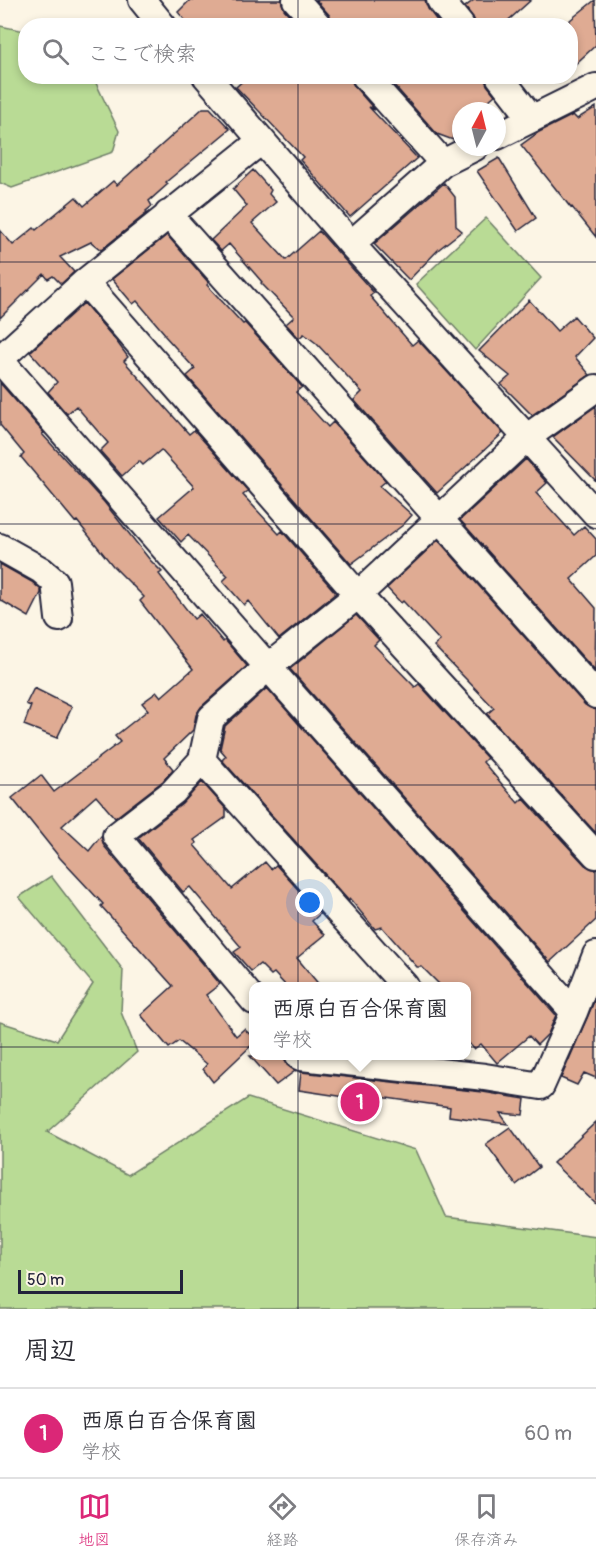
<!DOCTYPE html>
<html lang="ja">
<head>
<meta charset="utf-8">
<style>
  :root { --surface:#fff; --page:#f7f7f7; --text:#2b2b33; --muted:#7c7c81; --line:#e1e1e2; --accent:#db2777 }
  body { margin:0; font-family:Pangolin,"Klee One",sans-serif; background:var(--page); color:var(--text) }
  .compass { position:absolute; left:452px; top:102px; width:54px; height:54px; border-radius:50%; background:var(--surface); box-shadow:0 3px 9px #0003; rotate:7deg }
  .scale { position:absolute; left:18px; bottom:15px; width:165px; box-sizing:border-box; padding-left:6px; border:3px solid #22223b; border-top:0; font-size:16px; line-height:21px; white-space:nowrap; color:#22223b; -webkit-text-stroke:4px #fcf5e5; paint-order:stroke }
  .you { position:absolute; left:310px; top:903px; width:21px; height:21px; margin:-15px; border:4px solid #fff; border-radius:50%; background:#1a73e8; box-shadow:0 0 0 9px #1a73e833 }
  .badge { display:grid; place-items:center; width:39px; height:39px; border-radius:50%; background:var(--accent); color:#fff; font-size:20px; font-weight:700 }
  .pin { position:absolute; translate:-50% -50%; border:3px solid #fff; box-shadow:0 2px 6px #0006 }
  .popup { position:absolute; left:249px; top:982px; width:222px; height:78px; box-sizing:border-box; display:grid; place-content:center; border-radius:12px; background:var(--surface); filter:drop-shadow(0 2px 4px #0005); font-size:20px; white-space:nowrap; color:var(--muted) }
  .popup b { font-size:22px; color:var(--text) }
  .popup::after { content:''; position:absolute; left:50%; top:100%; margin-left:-12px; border:12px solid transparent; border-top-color:var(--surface) }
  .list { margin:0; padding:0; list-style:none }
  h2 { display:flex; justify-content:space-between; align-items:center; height:78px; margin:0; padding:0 24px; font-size:26px }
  h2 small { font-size:20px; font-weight:400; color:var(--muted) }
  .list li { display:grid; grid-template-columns:39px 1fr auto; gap:18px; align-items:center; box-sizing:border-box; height:90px; padding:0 24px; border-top:2px solid var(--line) }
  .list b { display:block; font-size:22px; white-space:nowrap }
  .list p { margin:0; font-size:20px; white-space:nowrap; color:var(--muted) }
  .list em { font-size:20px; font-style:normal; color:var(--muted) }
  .icon { flex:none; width:33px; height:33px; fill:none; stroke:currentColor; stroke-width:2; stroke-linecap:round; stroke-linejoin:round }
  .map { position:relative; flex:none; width:596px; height:1309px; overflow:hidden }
  .search { position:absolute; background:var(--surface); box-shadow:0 3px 9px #0003; left:18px; right:18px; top:18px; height:66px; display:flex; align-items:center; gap:15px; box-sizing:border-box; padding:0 21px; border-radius:24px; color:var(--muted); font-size:22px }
  .sheet { height:168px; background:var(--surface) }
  nav { display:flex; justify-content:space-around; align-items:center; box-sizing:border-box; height:84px; border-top:2px solid var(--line); background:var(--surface); font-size:16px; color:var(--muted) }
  nav a { display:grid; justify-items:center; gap:3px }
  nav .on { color:var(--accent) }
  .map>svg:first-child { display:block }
  .green { fill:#b9db95; stroke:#6e7e68; stroke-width:1.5 }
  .building { fill:#dfab93; stroke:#22223b; stroke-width:1.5 }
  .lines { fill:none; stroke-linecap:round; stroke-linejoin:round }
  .street-casing { stroke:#22223b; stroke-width:30 }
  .street { stroke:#fcf5e5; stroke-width:26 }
  .grid { fill:none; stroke:#22223b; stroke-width:1.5; stroke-opacity:0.55 }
</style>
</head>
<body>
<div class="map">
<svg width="596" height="1309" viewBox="0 0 596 1309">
  <rect width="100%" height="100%" fill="#fcf5e5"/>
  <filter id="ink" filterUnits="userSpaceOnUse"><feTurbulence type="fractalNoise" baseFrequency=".0167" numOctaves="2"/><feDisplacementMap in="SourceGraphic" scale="12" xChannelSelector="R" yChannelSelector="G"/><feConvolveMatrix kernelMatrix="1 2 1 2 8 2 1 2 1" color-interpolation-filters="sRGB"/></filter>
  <g filter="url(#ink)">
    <path class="green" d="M 0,26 L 25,31 L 26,76 L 93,77 L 119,131 L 113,152 L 12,188 L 0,183 Z
      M 486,218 L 541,278 L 475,350 L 416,284 Z
      M 51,876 L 123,970 L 121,1012 L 137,1052 L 47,1132 L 128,1175 L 248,1098 L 416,1150 L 446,1217 L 596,1237 L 596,1309 L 0,1309 L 0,1022 L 57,1040 L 93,984 L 19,897 Z"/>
    <path class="building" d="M 190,0 L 281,0 L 284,9 L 293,19 L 286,26 L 190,26 L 178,12 Z
      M 316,0 L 425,0 L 428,9 L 441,26 L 334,26 L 330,16 Z
      M 474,0 L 531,0 L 502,26 L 476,26 L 473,17 L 465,7 Z
      M 595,0 L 596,45 L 570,69 L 570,20 Z
      M 248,76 L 350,76 L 354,86 L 375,110 L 369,107 L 417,158 L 350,217 L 300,160 L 303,157 L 236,87 Z
      M 386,76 L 484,76 L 487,85 L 495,95 L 476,111 L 461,111 L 461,137 L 456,140 L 453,136 L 453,140 L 437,134 Z
      M 596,107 L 596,237 L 572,207 L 571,208 L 521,145 L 539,132 L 573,115 L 577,119 Z
      M 203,108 L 210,108 L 230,129 L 166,182 L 168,184 L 149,201 L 152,206 L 146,211 L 147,213 L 101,250 L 91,242 L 60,257 L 74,272 L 61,284 L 53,276 L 48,279 L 44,274 L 0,318 L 0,230 L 13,245 L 34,228 L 36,230 L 76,197 L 84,206 L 113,181 L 117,185 Z
      M 499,158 L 536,218 L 518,231 L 477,171 Z
      M 253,170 L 271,190 L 269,194 L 276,202 L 252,223 L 286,260 L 319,231 L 374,293 L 370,296 L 412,345 L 418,340 L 503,433 L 437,493 L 354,400 L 362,392 L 316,343 L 304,334 L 299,338 L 286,324 L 294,317 L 261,283 L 262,282 L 229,244 L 221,251 L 211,240 L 247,206 L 233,189 Z
      M 444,183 L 455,197 L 456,226 L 462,231 L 439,249 L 409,280 L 374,244 Z
      M 167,235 L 209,283 L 207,285 L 243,324 L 245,323 L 302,387 L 296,392 L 328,427 L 333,422 L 386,481 L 380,486 L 412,515 L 403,525 L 351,564 L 187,376 L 195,369 L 164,335 L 165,334 L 137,301 L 133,304 L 112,279 Z
      M 529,300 L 557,331 L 574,316 L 593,338 L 575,357 L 590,375 L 532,415 L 501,384 L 510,376 L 479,351 Z
      M 84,303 L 117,342 L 128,357 L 124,361 L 189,434 L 194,430 L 248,491 L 243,495 L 279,534 L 282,531 L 336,593 L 279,639 L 248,601 L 244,605 L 223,581 L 228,576 L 188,535 L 181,542 L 159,517 L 194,487 L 161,450 L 143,465 L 139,461 L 122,476 L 100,451 L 108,443 L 76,406 L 67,414 L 48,392 L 57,382 L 30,352 Z
      M 0,383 L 44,433 L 42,434 L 104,502 L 150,560 L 162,572 L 159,574 L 194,619 L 200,614 L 223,642 L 225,640 L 247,666 L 201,707 L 196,715 L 193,730 L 164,758 L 173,769 L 163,781 L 115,818 L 96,796 L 62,826 L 89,851 L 101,836 L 104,846 L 220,984 L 206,995 L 236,1036 L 244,1029 L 254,1038 L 254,1043 L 213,1082 L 203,1069 L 207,1064 L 179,1041 L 169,1048 L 141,1015 L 173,986 L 101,906 L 103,904 L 60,858 L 12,798 L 41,775 L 54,792 L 120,742 L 115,736 L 148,710 L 142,703 L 157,692 L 161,697 L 193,669 L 140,601 L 144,597 L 113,566 L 77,521 L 75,522 L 21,457 L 24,454 L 0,425 Z
      M 596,406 L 596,481 L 553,437 Z
      M 526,459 L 547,483 L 536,493 L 574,535 L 584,526 L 596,539 L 596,556 L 571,579 L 596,608 L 595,671 L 460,520 Z
      M 438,540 L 585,705 L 596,710 L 596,833 L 487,714 L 494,708 L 434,646 L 440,641 L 403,601 L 401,603 L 387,588 Z
      M 0,564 L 32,582 L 41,590 L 41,593 L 29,617 L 0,600 Z
      M 356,615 L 379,640 L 374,645 L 415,687 L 419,684 L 487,758 L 483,762 L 518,803 L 523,798 L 585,865 L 596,870 L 596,920 L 550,962 L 290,669 Z
      M 34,688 L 72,707 L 57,738 L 24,725 L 31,706 L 26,704 Z
      M 267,688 L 556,1015 L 548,1034 L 537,1045 L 529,1036 L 497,1063 L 481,1044 L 474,1049 L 466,1040 L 466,987 L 442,987 L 422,967 L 417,967 L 382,927 L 375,929 L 350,899 L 349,901 L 222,760 L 226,756 L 220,749 L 225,726 Z
      M 202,782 L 226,809 L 226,817 L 194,840 L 197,843 L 194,845 L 232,889 L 265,862 L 271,869 L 276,865 L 320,914 L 312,921 L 325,935 L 297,958 L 321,987 L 287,987 L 274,973 L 271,975 L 260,964 L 251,971 L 234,952 L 241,947 L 190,887 L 183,892 L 138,838 L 182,804 Z
      M 596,997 L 596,1078 L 584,1073 L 577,1085 L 561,1078 Z
      M 250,1056 L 284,1056 L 287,1065 L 295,1071 L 276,1085 Z
      M 301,1072 L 483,1092 L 525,1099 L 523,1115 L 500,1113 L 508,1124 L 449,1116 L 450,1107 L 373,1096 L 372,1101 L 299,1090 Z
      M 596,1122 L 596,1204 L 553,1163 Z
      M 510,1127 L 539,1167 L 516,1185 L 486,1144 Z"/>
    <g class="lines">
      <g class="street-casing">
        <path id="street" d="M 142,0 L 163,26
          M 296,0 L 319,26
          M 440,0 L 461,26
          M 206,76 L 351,244 L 596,514
          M 365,76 L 443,163
          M 499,76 L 532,119
          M 497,136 L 596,87
          M 168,214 L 596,695
          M 351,244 L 443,163 L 475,147
          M 85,282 L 358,595 L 596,855
          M 0,359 L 85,282 L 261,141
          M 0,360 L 268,667 L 574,1012
          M 0,547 L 41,570 L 55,582 L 59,618
          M 202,760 L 405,986
          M 254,1001 L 116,836 L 173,792 L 202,760 L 211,718 L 268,667 L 358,595 L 526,438 L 596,388
          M 299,1056 L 301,1057 L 485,1077 L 541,1086 L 574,1012 L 596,955"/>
      </g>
      <use href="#street" class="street"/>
    </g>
  </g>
  <path class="grid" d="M 298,0 L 298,26M 298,76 L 298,1309M 0,262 L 596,262M 0,524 L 596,524M 0,785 L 596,785M 0,1047 L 596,1047"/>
</svg>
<svg class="compass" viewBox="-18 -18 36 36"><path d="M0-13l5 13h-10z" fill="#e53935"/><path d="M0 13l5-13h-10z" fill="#7c7c81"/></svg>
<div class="scale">50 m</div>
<div class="you"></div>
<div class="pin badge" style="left:360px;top:1102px">1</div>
<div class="popup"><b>西原白百合保育園</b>学校</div>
<div class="search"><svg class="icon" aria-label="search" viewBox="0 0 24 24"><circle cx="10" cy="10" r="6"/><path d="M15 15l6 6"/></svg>ここで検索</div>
</div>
<section class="sheet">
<h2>周辺<small></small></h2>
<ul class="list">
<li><span class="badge">1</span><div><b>西原白百合保育園</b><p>学校</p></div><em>60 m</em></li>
</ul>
</section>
<nav>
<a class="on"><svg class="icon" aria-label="map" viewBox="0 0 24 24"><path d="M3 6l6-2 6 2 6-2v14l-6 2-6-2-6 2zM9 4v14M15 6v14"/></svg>地図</a>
<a><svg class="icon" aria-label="directions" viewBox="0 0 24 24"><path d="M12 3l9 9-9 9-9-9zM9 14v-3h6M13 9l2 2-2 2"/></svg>経路</a>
<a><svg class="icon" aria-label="saved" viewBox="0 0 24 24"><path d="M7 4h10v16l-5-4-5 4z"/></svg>保存済み</a>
</nav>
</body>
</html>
